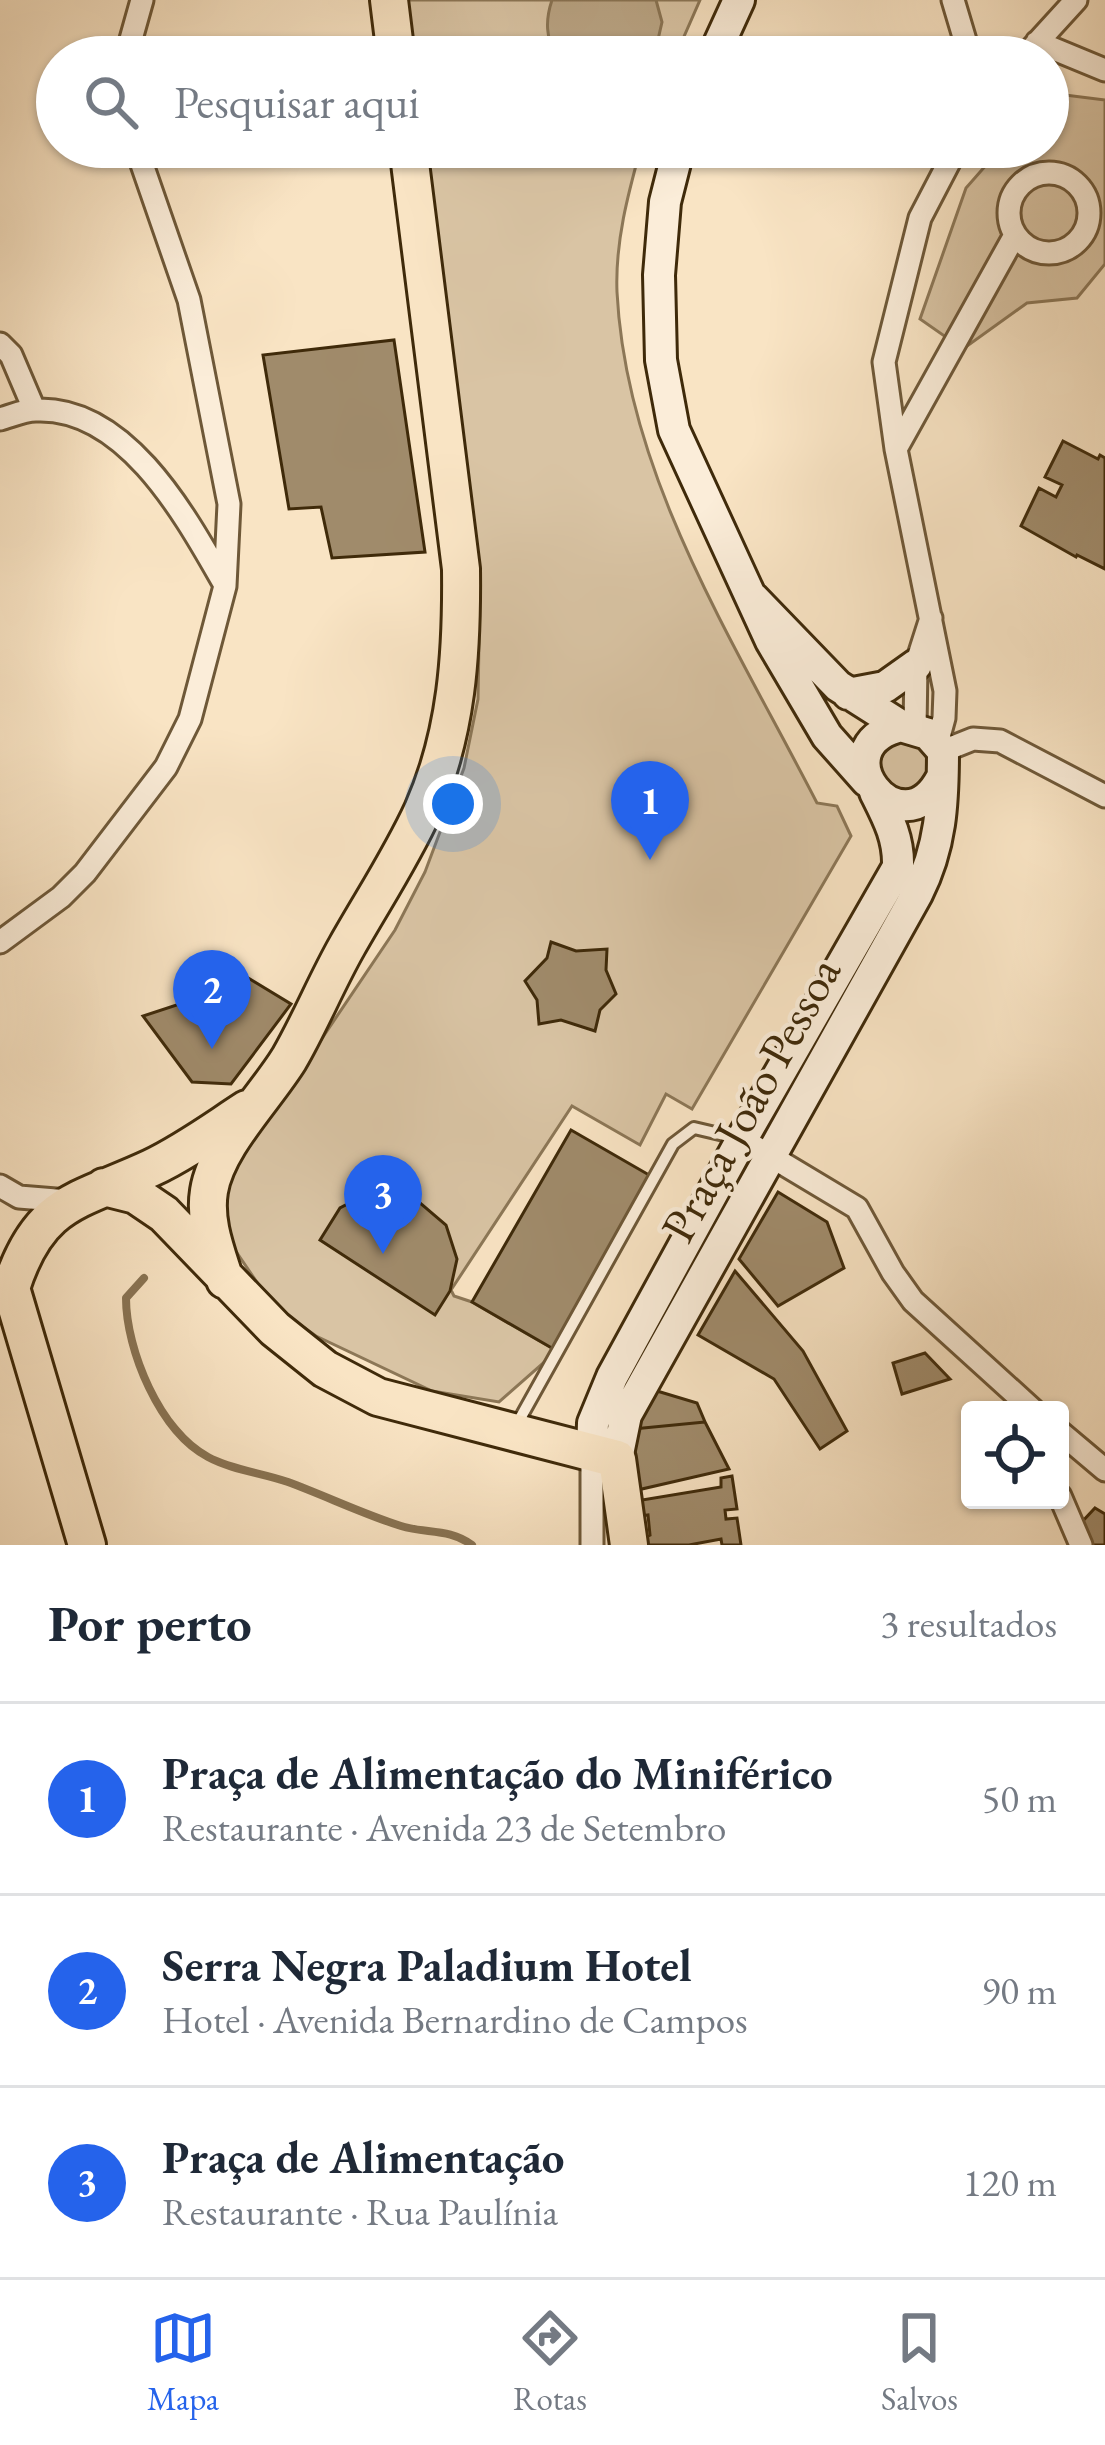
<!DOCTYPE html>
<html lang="pt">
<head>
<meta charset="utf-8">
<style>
  :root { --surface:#fff; --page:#f6f6f7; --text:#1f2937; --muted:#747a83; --line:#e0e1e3; --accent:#2563eb }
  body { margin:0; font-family:"EB Garamond",serif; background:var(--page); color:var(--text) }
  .controls { position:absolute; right:36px; bottom:36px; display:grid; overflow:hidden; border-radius:12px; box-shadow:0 3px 9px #0004 }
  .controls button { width:108px; height:108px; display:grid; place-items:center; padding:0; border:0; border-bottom:3px solid var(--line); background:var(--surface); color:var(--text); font:60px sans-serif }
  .you { position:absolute; left:453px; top:804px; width:42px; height:42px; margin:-30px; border:9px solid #fff; border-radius:50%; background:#1a73e8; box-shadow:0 0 0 18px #1a73e833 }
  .badge { display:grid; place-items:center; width:78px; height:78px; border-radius:50%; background:var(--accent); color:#fff; font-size:39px; font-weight:700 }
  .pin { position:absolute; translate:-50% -99px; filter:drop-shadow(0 3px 6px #0008) }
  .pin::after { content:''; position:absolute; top:63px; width:42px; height:36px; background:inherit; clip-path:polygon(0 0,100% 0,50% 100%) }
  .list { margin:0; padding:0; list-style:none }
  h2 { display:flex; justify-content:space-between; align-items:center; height:156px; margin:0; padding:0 48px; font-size:51px }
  h2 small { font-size:39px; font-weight:400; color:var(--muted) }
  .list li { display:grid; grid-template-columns:78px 1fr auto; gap:36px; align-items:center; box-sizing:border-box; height:192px; padding:0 48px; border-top:3px solid var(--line) }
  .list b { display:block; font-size:45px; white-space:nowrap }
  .list p { margin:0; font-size:39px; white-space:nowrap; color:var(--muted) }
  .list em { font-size:39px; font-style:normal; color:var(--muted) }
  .icon { flex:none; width:66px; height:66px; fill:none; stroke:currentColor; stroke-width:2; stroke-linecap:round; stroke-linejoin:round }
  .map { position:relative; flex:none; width:1105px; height:1545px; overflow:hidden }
  .search { position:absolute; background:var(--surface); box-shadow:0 3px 9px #0004; left:36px; right:36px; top:36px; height:132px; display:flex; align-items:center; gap:30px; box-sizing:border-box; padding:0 42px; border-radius:66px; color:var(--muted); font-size:45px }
  .sheet { height:732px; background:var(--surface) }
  nav { display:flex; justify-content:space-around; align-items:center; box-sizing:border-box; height:168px; border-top:3px solid var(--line); background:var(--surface); font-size:33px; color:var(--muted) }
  nav a { display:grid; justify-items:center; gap:6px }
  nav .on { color:var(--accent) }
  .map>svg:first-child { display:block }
  .green { fill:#d9c4a4; stroke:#8c7757; stroke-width:3 }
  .water { fill:#baa585; stroke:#897454; stroke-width:3 }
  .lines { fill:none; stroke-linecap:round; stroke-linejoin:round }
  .stream { stroke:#897454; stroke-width:8 }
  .building { fill:#a08b6b; stroke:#3f2a0a; stroke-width:3 }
  .lane-casing { stroke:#6e5838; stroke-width:16 }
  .street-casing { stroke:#6e5838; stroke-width:27 }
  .secondary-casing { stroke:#3f2a0a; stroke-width:36 }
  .primary-casing { stroke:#3f2a0a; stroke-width:42 }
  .lane { stroke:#fbedd9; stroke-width:10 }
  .street { stroke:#fbedd9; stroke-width:21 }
  .secondary { stroke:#fbedd9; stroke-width:30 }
  .primary { stroke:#f9e4c4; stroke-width:36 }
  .labels { text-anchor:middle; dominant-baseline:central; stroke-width:9; stroke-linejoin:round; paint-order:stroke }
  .street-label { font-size:48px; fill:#3f2a0a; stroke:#fbedd9 }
</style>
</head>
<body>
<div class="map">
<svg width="1105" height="1545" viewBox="0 0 1105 1545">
  <rect width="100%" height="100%" fill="#f9e4c4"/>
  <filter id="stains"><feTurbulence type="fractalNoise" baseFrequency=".00167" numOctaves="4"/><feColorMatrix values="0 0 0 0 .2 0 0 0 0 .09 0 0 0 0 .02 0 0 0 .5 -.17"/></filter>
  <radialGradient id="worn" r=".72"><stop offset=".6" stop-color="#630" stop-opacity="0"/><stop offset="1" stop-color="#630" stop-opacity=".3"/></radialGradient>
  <path class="green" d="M 406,0 L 700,0 L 675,57 L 414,57 Z
    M 1049,93 L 1105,100 L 1105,264 L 1077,298 L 1027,303 L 963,349 L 920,319 L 966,188 L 1002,147 L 1048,147 Z
    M 425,147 L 641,147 C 628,194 615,242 617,292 C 626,476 735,643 817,803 L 837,806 L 851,836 L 692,1109 L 666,1094 L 640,1145 L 572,1106 L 451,1290 L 454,1296 L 472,1302 L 557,1351 L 499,1402 L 432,1391 L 316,1336 L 273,1306 L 233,1247 L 225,1220 L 224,1190 L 236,1166 L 395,930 L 425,872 L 464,768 L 478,699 L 480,585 Z
    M880 766a24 24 0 1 1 48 0a24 24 0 1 1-48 0Z"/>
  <path class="water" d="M 552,0 L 656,0 L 662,22 L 654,57 L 556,57 C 546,37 545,21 552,0 Z"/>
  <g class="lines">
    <path class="stream" d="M 144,1278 L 126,1298 C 126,1350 160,1432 208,1457 C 232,1470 263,1473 288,1482 C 326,1496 363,1514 401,1526 C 426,1534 449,1528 472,1545"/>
  </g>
  <path class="building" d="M 394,340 L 425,552 L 332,558 L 321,507 L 289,509 L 263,355 Z
    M 1063,441 L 1098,459 L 1100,455 L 1105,458 L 1105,569 L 1077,555 L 1076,557 L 1021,526 L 1039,488 L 1056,497 L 1062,485 L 1045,477 Z
    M 551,942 L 576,951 L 607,949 L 606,970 L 616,994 L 600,1010 L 595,1031 L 561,1020 L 539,1024 L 537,1000 L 525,981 L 547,958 Z
    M 222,962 L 291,1004 L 231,1084 L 192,1082 L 143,1016 L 192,1000 Z
    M 571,1130 L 656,1179 L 557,1351 L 472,1302 Z
    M 391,1192 L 419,1202 L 446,1225 L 457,1259 L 450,1291 L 435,1315 L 320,1240 L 340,1208 L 363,1196 Z
    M 778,1192 L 827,1222 L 844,1268 L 778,1306 L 739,1259 Z
    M 735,1271 L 803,1351 L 847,1431 L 820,1449 L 774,1379 L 698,1335 Z
    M 925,1353 L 950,1379 L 902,1394 L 893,1363 Z
    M 657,1391 L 697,1403 L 705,1422 L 633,1429 Z
    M 705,1422 L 729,1469 L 633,1491 L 633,1429 Z
    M 732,1476 L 737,1509 L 725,1510 L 726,1519 L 737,1518 L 741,1545 L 722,1545 L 721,1539 L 689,1545 L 641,1545 L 640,1540 L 650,1535 L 648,1515 L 640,1516 L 642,1500 L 721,1487 L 721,1478 Z
    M 1095,1508 L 1105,1514 L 1105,1545 L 1091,1545 L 1080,1524 Z"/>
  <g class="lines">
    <g class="lane-casing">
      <path id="lane" d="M 517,1424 L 673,1144 L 694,1128 L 741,1139"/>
    </g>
    <g class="street-casing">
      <path id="street" d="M 953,0 L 970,57
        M 1037,42 L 1105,70
        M 126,57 L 142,0
        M 1024,57 L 1076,0
        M1009 213a40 40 0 1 1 80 0a40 40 0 1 1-80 0Z
        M 0,344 L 11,355 L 34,409
        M 0,419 C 11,416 24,410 36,410 C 127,406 187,519 225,585
        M 896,449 L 1015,235
        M 915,728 L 916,665 L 931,618
        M 937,744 L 944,718 L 945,691 L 896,449 L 884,362 L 920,218 L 957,147
        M 943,751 L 973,739 L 1000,741 L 1105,796
        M 0,942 L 61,897 L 85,873 L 166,767 L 190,719 L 225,586 L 229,504 L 189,300 L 136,147
        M 742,1139 L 857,1208 L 893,1273 L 913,1301 L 1033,1410
        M 0,1186 L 19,1197 L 68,1201
        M 1060,1432 L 1105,1470
        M 592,1453 L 592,1545
        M 1060,1496 L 1081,1545"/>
    </g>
    <g class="secondary-casing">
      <path id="secondary" d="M 713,57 L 739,0
        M 679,147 L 665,202 L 659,275 L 661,360 L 674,430 L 771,641 L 827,736 L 867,781
        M 848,694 L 885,687 L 916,665
        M 901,726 C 816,747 901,854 941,779
        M 592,1453 L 593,1423 L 612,1377 L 742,1139 L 898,867 C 899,838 888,818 875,792
        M 617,1459 L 626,1415 L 917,894 C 941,847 943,803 943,751 L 928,734 L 901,726 L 838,686 L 753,598"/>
    </g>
    <g class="primary-casing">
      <path id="primary" d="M 389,0 L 396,57
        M 104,1187 L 136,1195 L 164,1214 L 275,1329 L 325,1369 L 378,1397 L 617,1459 L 629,1545
        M 225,1280 C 216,1251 204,1222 209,1191 C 216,1146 265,1098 289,1059 C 310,1023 326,983 347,946 C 373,900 401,858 423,810 C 457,733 462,653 461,569 L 408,147
        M 87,1545 L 11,1288 C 39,1200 78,1202 151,1168 C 185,1152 216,1129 247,1109"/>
    </g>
    <use href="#lane" class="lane"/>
    <use href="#street" class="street"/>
    <use href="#secondary" class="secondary"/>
    <use href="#primary" class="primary"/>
  </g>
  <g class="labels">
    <g class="street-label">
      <text transform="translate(750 1099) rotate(-61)">Praça João Pessoa</text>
    </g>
  </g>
  <rect width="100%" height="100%" filter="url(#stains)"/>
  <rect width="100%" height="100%" fill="url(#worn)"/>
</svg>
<div class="controls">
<button><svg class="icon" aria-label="locate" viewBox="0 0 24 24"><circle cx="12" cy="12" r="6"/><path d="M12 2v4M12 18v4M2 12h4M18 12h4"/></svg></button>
</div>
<div class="you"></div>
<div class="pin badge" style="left:650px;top:860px">1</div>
<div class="pin badge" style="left:212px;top:1049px">2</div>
<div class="pin badge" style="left:383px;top:1254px">3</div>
<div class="search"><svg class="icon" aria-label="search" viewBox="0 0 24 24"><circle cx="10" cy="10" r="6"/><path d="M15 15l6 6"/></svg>Pesquisar aqui</div>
</div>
<section class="sheet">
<h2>Por perto<small>3 resultados</small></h2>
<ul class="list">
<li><span class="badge">1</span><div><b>Praça de Alimentação do Miniférico</b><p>Restaurante · Avenida 23 de Setembro</p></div><em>50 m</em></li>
<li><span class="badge">2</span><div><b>Serra Negra Paladium Hotel</b><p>Hotel · Avenida Bernardino de Campos</p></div><em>90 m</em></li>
<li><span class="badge">3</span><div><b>Praça de Alimentação</b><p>Restaurante · Rua Paulínia</p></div><em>120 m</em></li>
</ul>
</section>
<nav>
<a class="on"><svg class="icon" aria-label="map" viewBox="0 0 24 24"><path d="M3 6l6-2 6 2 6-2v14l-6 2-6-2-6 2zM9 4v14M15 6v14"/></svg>Mapa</a>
<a><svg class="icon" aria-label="directions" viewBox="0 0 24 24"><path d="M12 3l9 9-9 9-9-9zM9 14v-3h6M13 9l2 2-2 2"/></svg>Rotas</a>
<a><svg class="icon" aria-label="saved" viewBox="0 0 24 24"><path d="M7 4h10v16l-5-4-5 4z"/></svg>Salvos</a>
</nav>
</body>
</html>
